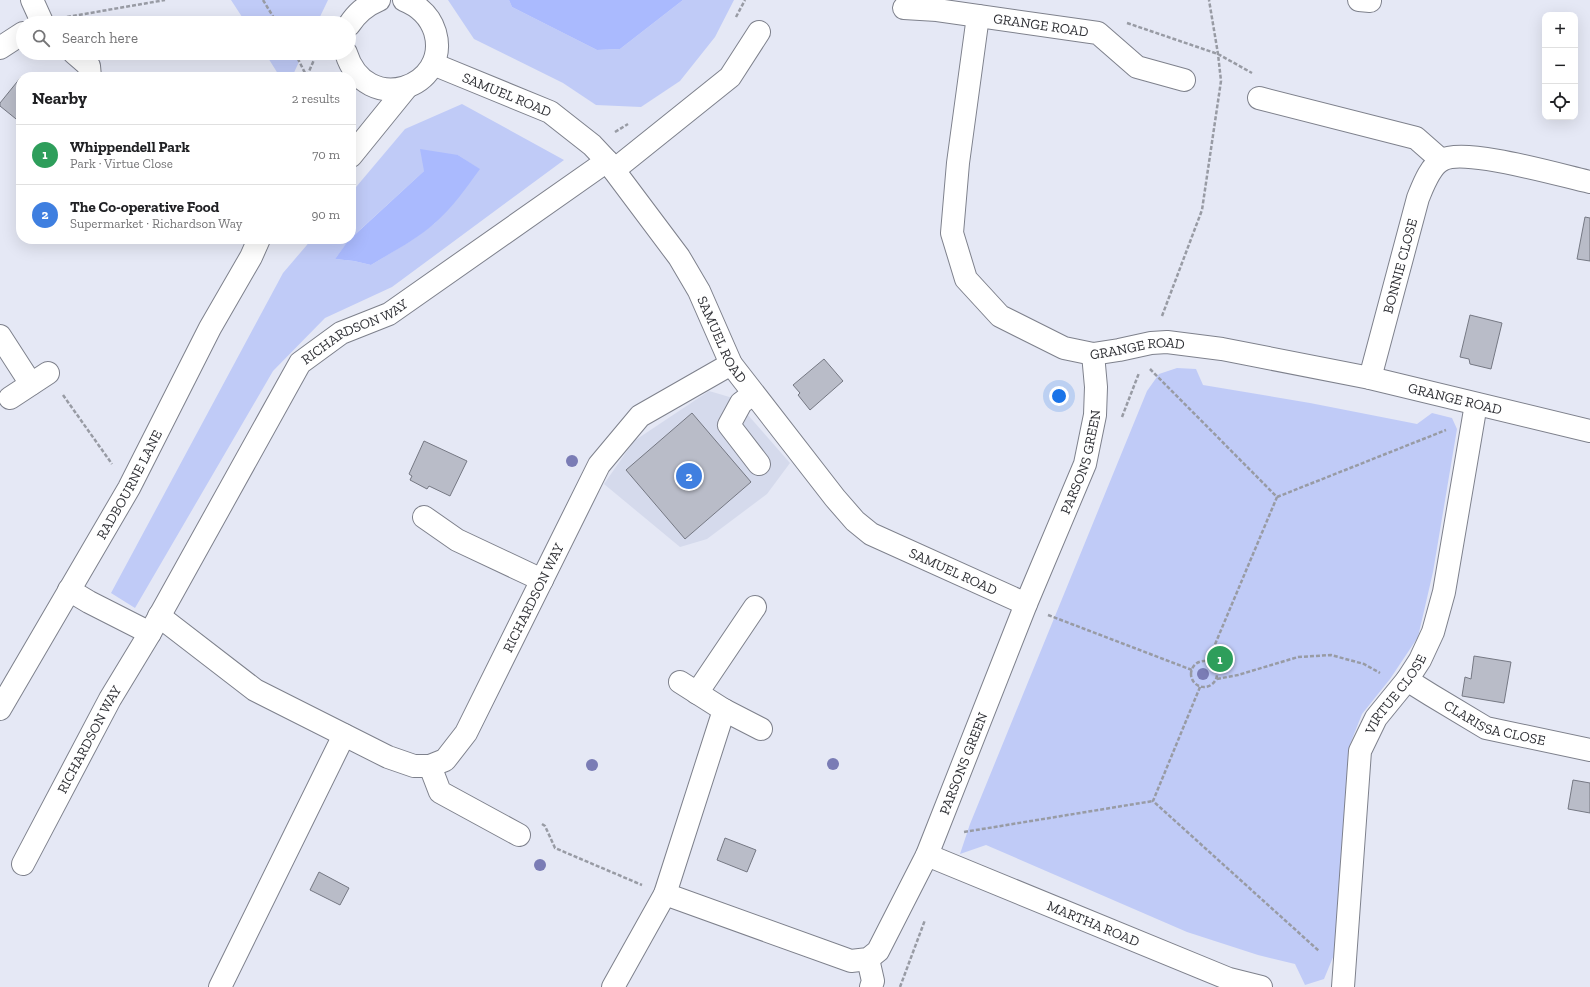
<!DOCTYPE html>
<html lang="en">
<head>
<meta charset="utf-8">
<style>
  :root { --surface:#fff; --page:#f6f6f6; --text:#202124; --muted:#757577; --line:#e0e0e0; --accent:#111827 }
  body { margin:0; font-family:"Zilla Slab",serif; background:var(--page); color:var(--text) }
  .controls { position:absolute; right:12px; top:12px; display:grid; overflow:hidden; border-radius:8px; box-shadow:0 4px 16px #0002 }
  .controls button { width:36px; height:36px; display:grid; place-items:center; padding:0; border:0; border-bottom:1px solid var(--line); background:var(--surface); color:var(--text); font:20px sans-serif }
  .you { position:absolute; left:1059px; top:396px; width:14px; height:14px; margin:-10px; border:3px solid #fff; border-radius:50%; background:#1a73e8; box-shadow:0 0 0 6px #1a73e833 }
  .badge { display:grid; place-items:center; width:26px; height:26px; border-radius:50%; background:var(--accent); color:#fff; font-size:13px; font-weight:700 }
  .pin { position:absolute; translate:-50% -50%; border:2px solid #fff; box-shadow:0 1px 4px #0006 }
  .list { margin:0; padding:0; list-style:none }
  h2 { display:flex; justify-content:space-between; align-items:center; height:52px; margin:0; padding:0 16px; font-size:17px }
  h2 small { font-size:13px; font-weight:400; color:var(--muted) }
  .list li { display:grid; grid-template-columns:26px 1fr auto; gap:12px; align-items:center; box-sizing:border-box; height:60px; padding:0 16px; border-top:1px solid var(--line) }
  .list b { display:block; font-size:15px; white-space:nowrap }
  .list p { margin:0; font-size:13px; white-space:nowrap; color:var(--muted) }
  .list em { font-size:13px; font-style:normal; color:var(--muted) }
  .icon { flex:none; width:22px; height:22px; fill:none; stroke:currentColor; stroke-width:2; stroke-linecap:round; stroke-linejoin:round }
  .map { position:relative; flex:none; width:1590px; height:987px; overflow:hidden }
  .search { position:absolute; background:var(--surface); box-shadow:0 4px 16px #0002; left:16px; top:16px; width:340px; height:44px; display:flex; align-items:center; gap:10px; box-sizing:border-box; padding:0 14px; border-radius:22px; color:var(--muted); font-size:15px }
  .panel { position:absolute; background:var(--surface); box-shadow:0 4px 16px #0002; left:16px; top:72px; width:340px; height:172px; border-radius:16px }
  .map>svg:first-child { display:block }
  .built { fill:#d5daec }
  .green { fill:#c0cbf7 }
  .water { fill:#aabafe }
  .building { fill:#b9bcc8; stroke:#757883 }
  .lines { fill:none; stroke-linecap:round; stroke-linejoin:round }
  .minor-casing { stroke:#7e818c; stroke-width:24 }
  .path { stroke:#989ba4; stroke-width:2.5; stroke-dasharray:4 2; stroke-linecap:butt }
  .minor { stroke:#fff; stroke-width:22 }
  .tree { fill:#7a7cb5 }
  .labels { text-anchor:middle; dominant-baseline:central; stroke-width:4; stroke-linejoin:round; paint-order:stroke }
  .street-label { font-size:14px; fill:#303136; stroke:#e5e8f5 }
</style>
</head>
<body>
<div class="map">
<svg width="1590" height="987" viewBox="0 0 1590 987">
  <rect width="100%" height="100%" fill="#e5e8f5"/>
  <path class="built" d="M 709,391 L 733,398 L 790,463 L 767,494 L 707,539 L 680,547 L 604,484 L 634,441 Z"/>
  <path class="green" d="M 231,0 L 328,0 L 317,23 L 246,23 Z
    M 448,0 L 509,0 L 512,7 L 597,50 L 620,49 L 683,0 L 734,0 L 715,37 L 680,81 L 641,107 L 596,105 L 563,83 L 474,39 Z
    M 265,53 L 303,53 L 292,77 L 280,77 Z
    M 462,104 L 564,160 L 392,287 L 325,318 L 273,371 L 135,608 L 111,593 L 283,273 L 312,239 L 350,239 L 335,259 L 354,261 L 371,265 L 412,240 L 435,223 L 479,169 L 458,155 L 424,171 L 351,238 L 351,193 L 405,129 Z
    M 1177,368 L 1196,369 L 1203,385 L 1310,403 L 1417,424 L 1432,413 L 1452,418 L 1457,429 L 1433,572 L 1418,637 L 1390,679 L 1362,714 L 1349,747 L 1336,950 L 1324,979 L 1305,985 L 1295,964 L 1258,955 L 1187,932 L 986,845 L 960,854 L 970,824 L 1147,391 L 1159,374 Z"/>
  <path class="water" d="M 509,0 L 683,0 L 620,49 L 597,50 L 512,7 Z
    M 420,149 L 458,155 L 480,169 C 466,188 453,207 435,223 C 416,240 392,252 371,265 L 354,261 L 335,259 L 348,241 L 424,171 Z"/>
  <path class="building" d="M 21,77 L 21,123 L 0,106 L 0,103 Z
    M 1585,217 L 1590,218 L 1590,261 L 1577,259 Z
    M 1470,315 L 1502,323 L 1491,369 L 1470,364 L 1469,359 L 1460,357 Z
    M 824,359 L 843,381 L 810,410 L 798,395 L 800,393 L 793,385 Z
    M 692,413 L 751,482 L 685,539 L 626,470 Z
    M 424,441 L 467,461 L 450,496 L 429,486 L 427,489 L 410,480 L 412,476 L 409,474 Z
    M 1474,656 L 1511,662 L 1504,703 L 1462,696 L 1465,677 L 1471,679 Z
    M 1573,780 L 1590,783 L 1590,813 L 1568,809 Z
    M 725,838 L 756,850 L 747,872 L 717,860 Z
    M 319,872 L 349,888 L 340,905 L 310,890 Z"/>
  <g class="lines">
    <g class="minor-casing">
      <g id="minor">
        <path d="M 32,0 L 42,22 L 40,23"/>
        <path d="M 1359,0 L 1370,1"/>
        <path id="s1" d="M 904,8 L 937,10 L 1098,33 L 1137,67 L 1184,80"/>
        <path id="s2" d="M 978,16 L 958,163 L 952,233 L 966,279 L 1000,316 L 1064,348 L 1093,354 L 1119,350 L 1151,343 L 1167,342 L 1222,349 L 1370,378 L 1590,431"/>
        <path d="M 349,25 C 357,13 365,6 379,0"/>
        <path d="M 0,48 L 23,33"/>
        <path d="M 74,53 L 89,66 L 90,77"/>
        <path d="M 346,53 C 366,117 451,88 435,32 C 430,16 419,6 404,0"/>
        <path id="s3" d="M 433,64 L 550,112 L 592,145 L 607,161 L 679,257 L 699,291 L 731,364 L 835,498 L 855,521 L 871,534 L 1026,604"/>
        <path d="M 1259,98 L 1416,138 L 1441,160"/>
        <path d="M 351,156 L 407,87"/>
        <path d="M 614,170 L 730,77 L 759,32"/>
        <path d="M 0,336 L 31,384"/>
        <path id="s4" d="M 1370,378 L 1418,198 C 1423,186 1430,166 1442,160 C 1465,147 1562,176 1590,182"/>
        <path d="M 753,394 L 741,403 L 729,425 L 759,464"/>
        <path d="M 10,398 L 48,373"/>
        <path d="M 424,517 L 457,540 L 542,580"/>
        <path d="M 69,590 L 89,602 L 150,633"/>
        <path id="s5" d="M 159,616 L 255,690 L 388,757 L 414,766 L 430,766 L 445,760 L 466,733 L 599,465 L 640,416 L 731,364"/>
        <path id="s6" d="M 1407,680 L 1431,695 L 1486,728 L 1590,750"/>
        <path d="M 680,682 L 724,710 L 761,729"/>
        <path d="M 697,693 L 755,607"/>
        <path id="s7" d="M 0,709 L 129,488 L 210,328 L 251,257 L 259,239"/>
        <path d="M 430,766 L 440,792 L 519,835"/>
        <path id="s8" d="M 927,855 L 1229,979 L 1261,987"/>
        <path id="s9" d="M 23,864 L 110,699 L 150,633 L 300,363 L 341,333 L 389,314 L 607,161"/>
        <path id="s10" d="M 665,894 L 851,961 L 868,959 L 878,951 L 927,855 L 1026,604 L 1085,464 L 1095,415 L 1096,387 L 1093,354"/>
        <path d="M 868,959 L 873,981 L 871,987"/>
        <path d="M 220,987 L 344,735"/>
        <path d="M 613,987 L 665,894 L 724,710"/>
        <path id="s11" d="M 1343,987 L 1360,751 L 1376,718 L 1407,680 L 1420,660 L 1433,632 L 1444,592 L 1476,404"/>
      </g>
    </g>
    <path class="path" d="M 263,0 L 277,23
      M 67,17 L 165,0
      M 736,17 L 745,0
      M 1127,23 L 1218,54 L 1252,73
      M 295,53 L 307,77
      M 307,76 L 317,53
      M 615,132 L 628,124
      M 1162,316 L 1202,210 L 1221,81 L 1218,54 L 1209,0
      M 1150,369 L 1277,497 L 1208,661
      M 63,395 L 112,464
      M 1122,417 L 1139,373
      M 1277,497 L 1446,430
      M 1048,615 L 1192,670
      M1191 674a13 13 0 1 1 26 0a13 13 0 1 1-26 0Z
      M 1217,679 L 1238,675 L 1298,657 L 1331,655 L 1364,664 L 1380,673
      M 1200,687 L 1153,801 L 1319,951
      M 542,824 L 545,826 L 555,848 L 642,885
      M 964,832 L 1153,801
      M 900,987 L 925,920"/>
    <use href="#minor" class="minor"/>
  </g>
  <g class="tree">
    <circle cx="572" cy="461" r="6"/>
    <circle cx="1203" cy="674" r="6"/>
    <circle cx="833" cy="764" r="6"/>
    <circle cx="592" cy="765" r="6"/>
    <circle cx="540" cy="865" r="6"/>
  </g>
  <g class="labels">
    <g class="street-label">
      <text stroke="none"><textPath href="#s1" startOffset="138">GRANGE ROAD</textPath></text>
      <text stroke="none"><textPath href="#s3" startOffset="80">SAMUEL ROAD</textPath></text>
      <text stroke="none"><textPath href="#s4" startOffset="116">BONNIE CLOSE</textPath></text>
      <text stroke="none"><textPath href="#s9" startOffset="636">RICHARDSON WAY</textPath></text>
      <text stroke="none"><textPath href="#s3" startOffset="415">SAMUEL ROAD</textPath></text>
      <text stroke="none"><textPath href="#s2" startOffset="463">GRANGE ROAD</textPath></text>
      <text stroke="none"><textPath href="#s2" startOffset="787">GRANGE ROAD</textPath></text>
      <text stroke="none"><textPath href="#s10" startOffset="758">PARSONS GREEN</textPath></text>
      <text stroke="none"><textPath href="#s7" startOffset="259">RADBOURNE LANE</textPath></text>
      <text stroke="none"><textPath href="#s3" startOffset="752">SAMUEL ROAD</textPath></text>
      <text stroke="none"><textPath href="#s5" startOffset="515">RICHARDSON WAY</textPath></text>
      <text stroke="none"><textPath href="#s11" startOffset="304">VIRTUE CLOSE</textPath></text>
      <text stroke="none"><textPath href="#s6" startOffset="99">CLARISSA CLOSE</textPath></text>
      <text stroke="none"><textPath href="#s9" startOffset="141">RICHARDSON WAY</textPath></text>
      <text stroke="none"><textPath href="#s10" startOffset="434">PARSONS GREEN</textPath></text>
      <text stroke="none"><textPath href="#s8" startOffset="180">MARTHA ROAD</textPath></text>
    </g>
  </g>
</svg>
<div class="controls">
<button>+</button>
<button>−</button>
<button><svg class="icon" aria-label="locate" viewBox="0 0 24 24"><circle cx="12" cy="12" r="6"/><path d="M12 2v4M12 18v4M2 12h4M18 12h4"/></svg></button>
</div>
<div class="you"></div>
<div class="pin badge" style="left:1220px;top:659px;background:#2e9e5b">1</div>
<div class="pin badge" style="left:689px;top:476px;background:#3f7fe0">2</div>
<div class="search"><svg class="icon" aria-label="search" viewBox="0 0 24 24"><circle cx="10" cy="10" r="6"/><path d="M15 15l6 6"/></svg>Search here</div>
<section class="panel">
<h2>Nearby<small>2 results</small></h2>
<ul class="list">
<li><span class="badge" style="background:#2e9e5b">1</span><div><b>Whippendell Park</b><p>Park · Virtue Close</p></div><em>70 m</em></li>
<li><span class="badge" style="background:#3f7fe0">2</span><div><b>The Co-operative Food</b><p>Supermarket · Richardson Way</p></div><em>90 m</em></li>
</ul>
</section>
</div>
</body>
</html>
